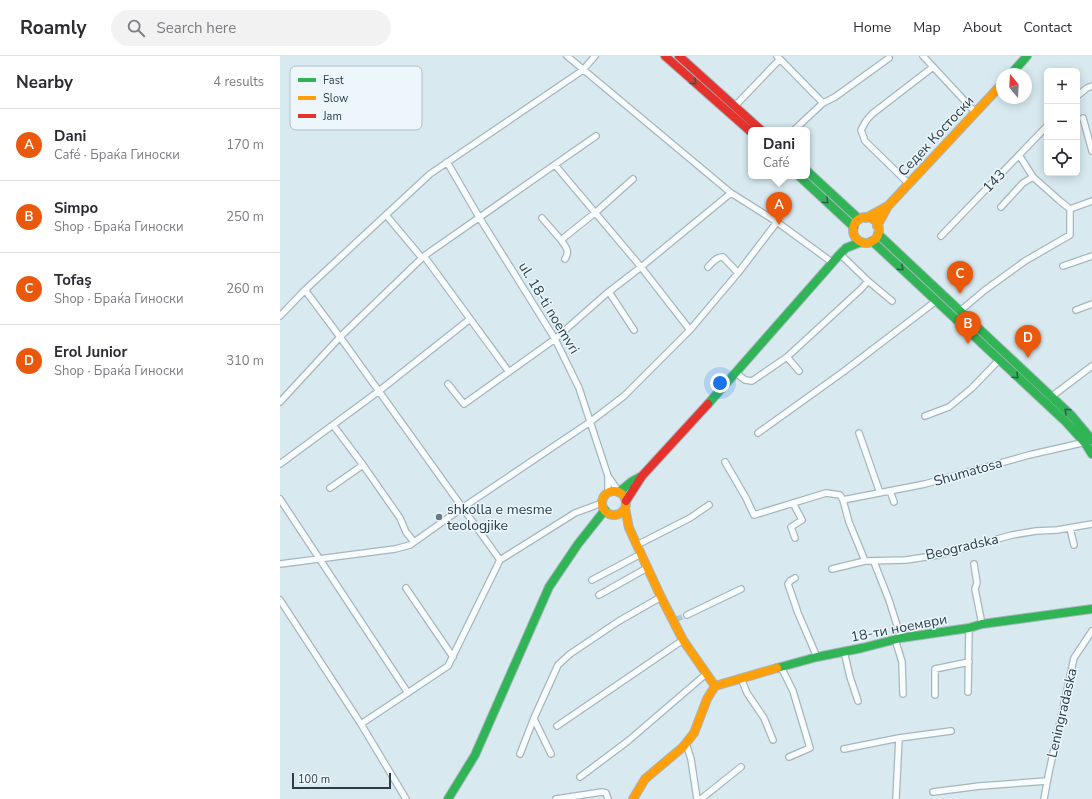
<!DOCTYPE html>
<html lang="en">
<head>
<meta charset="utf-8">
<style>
  :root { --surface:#fff; --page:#f2f2f3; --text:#2b2b33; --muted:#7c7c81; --line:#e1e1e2; --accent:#ea580c }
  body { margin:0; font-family:"Nunito Sans",sans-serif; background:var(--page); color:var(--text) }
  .controls { position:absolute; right:12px; top:12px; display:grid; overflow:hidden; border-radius:6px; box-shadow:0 2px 10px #0003 }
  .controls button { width:36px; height:36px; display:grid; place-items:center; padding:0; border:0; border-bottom:1px solid var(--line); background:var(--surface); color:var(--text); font:20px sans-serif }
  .compass { position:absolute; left:716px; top:12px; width:36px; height:36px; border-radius:50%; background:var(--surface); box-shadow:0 2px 10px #0003; rotate:342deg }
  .scale { position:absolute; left:12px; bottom:10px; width:99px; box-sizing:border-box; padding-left:4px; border:2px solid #293e48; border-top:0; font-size:11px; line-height:14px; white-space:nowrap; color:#293e48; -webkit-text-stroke:3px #ecf6fb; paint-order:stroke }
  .you { position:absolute; left:440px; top:327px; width:14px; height:14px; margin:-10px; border:3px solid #fff; border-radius:50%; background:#1a73e8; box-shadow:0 0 0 6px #1a73e833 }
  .badge { display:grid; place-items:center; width:26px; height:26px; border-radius:50%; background:var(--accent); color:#fff; font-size:13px; font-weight:700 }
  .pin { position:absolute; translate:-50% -33px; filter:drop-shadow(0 1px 2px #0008) }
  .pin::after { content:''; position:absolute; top:21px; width:14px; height:12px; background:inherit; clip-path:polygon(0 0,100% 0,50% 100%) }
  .popup { position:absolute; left:468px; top:71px; width:62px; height:52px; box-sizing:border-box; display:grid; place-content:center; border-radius:6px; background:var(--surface); filter:drop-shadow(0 1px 3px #0005); font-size:13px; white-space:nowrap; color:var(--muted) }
  .popup b { font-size:15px; color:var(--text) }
  .popup::after { content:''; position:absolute; left:50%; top:100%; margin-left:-8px; border:8px solid transparent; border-top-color:var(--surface) }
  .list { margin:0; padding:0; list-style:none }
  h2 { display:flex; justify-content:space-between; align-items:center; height:52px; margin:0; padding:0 16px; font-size:17px }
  h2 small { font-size:13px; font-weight:400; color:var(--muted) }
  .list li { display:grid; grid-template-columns:26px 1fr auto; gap:12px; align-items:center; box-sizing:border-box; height:72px; padding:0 16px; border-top:1px solid var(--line) }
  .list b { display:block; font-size:15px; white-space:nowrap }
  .list p { margin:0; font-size:13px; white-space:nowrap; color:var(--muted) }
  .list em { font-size:13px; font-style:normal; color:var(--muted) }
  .icon { flex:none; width:22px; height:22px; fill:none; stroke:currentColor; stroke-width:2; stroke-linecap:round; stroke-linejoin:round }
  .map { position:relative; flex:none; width:812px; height:743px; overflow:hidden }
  header { display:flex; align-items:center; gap:24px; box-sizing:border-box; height:56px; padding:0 20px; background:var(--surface); border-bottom:1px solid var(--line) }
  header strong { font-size:19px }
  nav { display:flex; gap:22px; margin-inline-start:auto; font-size:14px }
  .search { width:280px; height:36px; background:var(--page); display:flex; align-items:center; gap:10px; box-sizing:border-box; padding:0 14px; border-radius:22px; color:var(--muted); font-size:15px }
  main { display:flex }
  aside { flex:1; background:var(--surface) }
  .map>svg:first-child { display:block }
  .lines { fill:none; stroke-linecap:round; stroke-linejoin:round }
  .street-tunnel { stroke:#b5c7ce; stroke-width:5.5; stroke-dasharray:5.5 3; stroke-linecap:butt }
  .street-casing { stroke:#a5b6be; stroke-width:8 }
  .fast-casing { stroke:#a5b6be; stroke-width:10 }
  .slow-casing { stroke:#a5b6be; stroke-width:10 }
  .jam-casing { stroke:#a5b6be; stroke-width:10 }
  .street { stroke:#f9fcfd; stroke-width:5.5 }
  .fast { stroke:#30b455; stroke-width:8 }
  .slow { stroke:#ff9f0a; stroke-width:8 }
  .jam { stroke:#e5322d; stroke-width:8 }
  .oneway { stroke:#2b614c }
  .poi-dot { fill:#667a83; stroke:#ecf6fb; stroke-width:1.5 }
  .labels { text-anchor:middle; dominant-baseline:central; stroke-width:3; stroke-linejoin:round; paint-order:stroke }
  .street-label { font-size:14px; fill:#293e48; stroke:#ecf6fb }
  .poi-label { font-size:14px; fill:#293e48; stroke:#ecf6fb; text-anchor:start }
  .key { fill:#ecf6fb; stroke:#b2bfc5; stroke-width:1 }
  .key-label { font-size:11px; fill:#293e48 }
</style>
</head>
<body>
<header>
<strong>Roamly</strong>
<div class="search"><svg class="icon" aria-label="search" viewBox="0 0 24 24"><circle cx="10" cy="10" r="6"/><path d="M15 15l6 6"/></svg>Search here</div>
<nav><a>Home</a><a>Map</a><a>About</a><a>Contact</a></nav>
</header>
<main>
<aside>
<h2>Nearby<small>4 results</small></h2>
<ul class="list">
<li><span class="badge">A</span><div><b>Dani</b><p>Café · Браќа Гиноски</p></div><em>170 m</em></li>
<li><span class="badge">B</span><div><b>Simpo</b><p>Shop · Браќа Гиноски</p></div><em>250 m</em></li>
<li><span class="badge">C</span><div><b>Tofaş</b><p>Shop · Браќа Гиноски</p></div><em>260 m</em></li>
<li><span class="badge">D</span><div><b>Erol Junior</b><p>Shop · Браќа Гиноски</p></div><em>310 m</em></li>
</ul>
</aside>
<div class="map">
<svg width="812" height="743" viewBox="0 0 812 743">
  <rect width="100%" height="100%" fill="#d8e9f0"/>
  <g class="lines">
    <path class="street-tunnel" d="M 397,563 L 407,559"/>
    <g class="street-casing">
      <path id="street" d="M 287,0 L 451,137 L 497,166 L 553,207
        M 497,0 L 543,47
        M 643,0 L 696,57
        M 797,40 L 807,32 L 812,30
        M 455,50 L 500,3
        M 803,62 L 812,95
        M 514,74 L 543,47 L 555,41 L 609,2
        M 739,99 L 753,121 L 780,145 L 790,153 L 812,145
        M 167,106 L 199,161 L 275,283 L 299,332 L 328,420 L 339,436
        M 275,109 L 361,211 L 410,274
        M 629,128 L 585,85 L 581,74 L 586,65 L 592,58 L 653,11
        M 721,151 L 743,127 L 753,121
        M 106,159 L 142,202
        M 262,162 L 281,184
        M 661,180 L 767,70
        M 560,198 L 588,225
        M 144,200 L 229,316
        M 285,203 C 290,195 286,191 281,184 L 316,156 L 353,123
        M 783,210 L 812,200
        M 428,211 C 432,207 437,200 443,201 L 458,217
        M 25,234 L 60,281 L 220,504
        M 329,236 L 354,274
        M 796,254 L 812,248
        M 680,255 L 705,234 L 745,205 L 790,179 L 790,153
        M 0,260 L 25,234 L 150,118 L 303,14 L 315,0
        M 507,301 L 519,315
        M 456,317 L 465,324 L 472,325 L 507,301 L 581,233 L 588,225 L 612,245
        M 168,328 L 184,348 L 275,283 L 326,238 L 361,211 L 451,137
        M 771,341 L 812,310
        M 0,346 L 60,281 L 144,200 L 316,80
        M 645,360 L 669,351 L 692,332 L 719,304
        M 53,369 L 83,409 L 120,462 L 126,476 L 134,486
        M 478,377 L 563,316 L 656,245
        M 579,377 L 600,437
        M 445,406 L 466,442 L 474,459 L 546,437 L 560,439 L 563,444 L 569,466 L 585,505
        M 0,408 L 99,335 L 190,263
        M 50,432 L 83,409
        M 610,435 L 614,446
        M 328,437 L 328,421
        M 0,443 L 128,637
        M 563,444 L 645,428 L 749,399 L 806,386
        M 513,447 L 522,464 L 511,471 L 515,482
        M 790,472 L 794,489
        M 357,489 L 410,462 L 429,449
        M 594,506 L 609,544 L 621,582
        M 0,508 L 115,493 L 130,489 L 182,452 L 310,366 L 344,340 L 410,274 L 458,217 L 497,166
        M 694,508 L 697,527 L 695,533 L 702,568
        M 552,513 L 585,505 L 626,504 L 659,499 L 732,479 L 756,475 L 777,474 L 812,468
        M 515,522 L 510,525 L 508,528 L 518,557 L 537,601
        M 312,524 L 361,498
        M 126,532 L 173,601
        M 319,539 L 367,512
        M 0,544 L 81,668 L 126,743
        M 407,559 L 461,533
        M 615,583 L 622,606 L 623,638
        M 564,595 L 570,621 L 578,645
        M 501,611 L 513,635 L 530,692 L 509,701
        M 461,622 L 467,637 L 484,662 L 493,684
        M 688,636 L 689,572
        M 655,639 L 655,613 L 689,606
        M 254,663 L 271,698
        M 81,668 L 168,610 L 220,504 L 295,457 L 322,447
        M 277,670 L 403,584
        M 406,687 L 411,703 L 417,743
        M 564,693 L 619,682 L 671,675
        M 240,698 L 254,662 L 278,609 L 290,598 L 339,565 L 381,541
        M 300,721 L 348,685 L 426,618
        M 653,736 L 700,730 L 767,725
        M 276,743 L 322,736 L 326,737 L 328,743
        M 421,743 L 461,711
        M 616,743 L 619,682
        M 764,743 L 769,716 L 794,602 L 812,575"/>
    </g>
    <g class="fast-casing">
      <path id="fast" d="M 731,18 L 747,0
        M 527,115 L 579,163
        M 519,120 L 574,171
        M 598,178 L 792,360 L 812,384
        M 592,185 L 785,365 L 805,387 L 812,398
        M 428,348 L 560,198 L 566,192 L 581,186
        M 339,436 L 351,426 L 362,420
        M 497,612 L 537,601 L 582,592 L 621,582 L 689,572 L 702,568 L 812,553
        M 168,743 L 195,699 L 269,531 L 298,488 L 325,454"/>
    </g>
    <g class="slow-casing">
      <path id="slow" d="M573 174a13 13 0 1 1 26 0a13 13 0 1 1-26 0Z
        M 586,162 L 608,150
        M 597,170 L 608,150 L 722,28
        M322 447a12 12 0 1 1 24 0a12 12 0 1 1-24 0Z
        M 345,452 L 349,472 L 381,541 L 403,584 L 435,630
        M 353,743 L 365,723 L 403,691 L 414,677 L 427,643 L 435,630 L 497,612"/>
    </g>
    <g class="jam-casing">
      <path id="jam" d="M 385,0 L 471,76
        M 399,0 L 481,74
        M 346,445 L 362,420 L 428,348"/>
    </g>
    <use href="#street" class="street"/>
    <use href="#fast" class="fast"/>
    <use href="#slow" class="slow"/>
    <use href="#jam" class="jam"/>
  </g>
  <defs><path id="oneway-chevron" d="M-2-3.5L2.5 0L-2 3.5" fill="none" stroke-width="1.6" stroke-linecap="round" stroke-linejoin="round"/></defs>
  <g class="oneway">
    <use href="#oneway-chevron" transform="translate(414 26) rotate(42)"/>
    <use href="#oneway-chevron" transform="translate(546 145) rotate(43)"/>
    <use href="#oneway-chevron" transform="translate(621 212) rotate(43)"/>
    <use href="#oneway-chevron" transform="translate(736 320) rotate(43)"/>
    <use href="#oneway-chevron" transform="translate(787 355) rotate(-137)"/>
  </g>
  <circle class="poi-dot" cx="159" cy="461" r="4"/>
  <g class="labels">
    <g class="street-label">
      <text transform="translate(656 80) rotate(-47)">Седек Костоски</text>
      <text transform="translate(714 125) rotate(-46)">143</text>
      <text transform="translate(269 252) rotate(59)">ul. 18-ti noemvri</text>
      <text transform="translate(688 416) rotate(-16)">Shumatosa</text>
      <text transform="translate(682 491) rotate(-13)">Beogradska</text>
      <text transform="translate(619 572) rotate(-11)">18-ти ноември</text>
      <text transform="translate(782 657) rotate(-77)">Leningradaska</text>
    </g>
    <g class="poi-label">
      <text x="167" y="453">shkolla e mesme<tspan x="167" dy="16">teologjike</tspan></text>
    </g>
  </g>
  <rect x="10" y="10" width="132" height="64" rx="6" class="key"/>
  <rect x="18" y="22" width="18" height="4" fill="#30b455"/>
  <rect x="18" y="40" width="18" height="4" fill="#ff9f0a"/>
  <rect x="18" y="58" width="18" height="4" fill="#e5322d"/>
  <g class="key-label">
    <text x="43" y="28">Fast</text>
    <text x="43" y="46">Slow</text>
    <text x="43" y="64">Jam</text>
  </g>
</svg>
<div class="controls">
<button>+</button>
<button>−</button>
<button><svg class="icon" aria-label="locate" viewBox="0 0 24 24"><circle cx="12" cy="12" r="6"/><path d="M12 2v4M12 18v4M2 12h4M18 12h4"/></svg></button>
</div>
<svg class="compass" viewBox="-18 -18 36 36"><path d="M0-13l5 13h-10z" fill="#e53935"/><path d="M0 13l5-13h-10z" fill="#7c7c81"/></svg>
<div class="scale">100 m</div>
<div class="you"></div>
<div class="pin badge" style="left:499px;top:169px">A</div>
<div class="popup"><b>Dani</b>Café</div>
<div class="pin badge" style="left:688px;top:288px">B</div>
<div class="pin badge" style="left:680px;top:238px">C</div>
<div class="pin badge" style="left:748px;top:302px">D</div>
</div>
</main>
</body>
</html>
